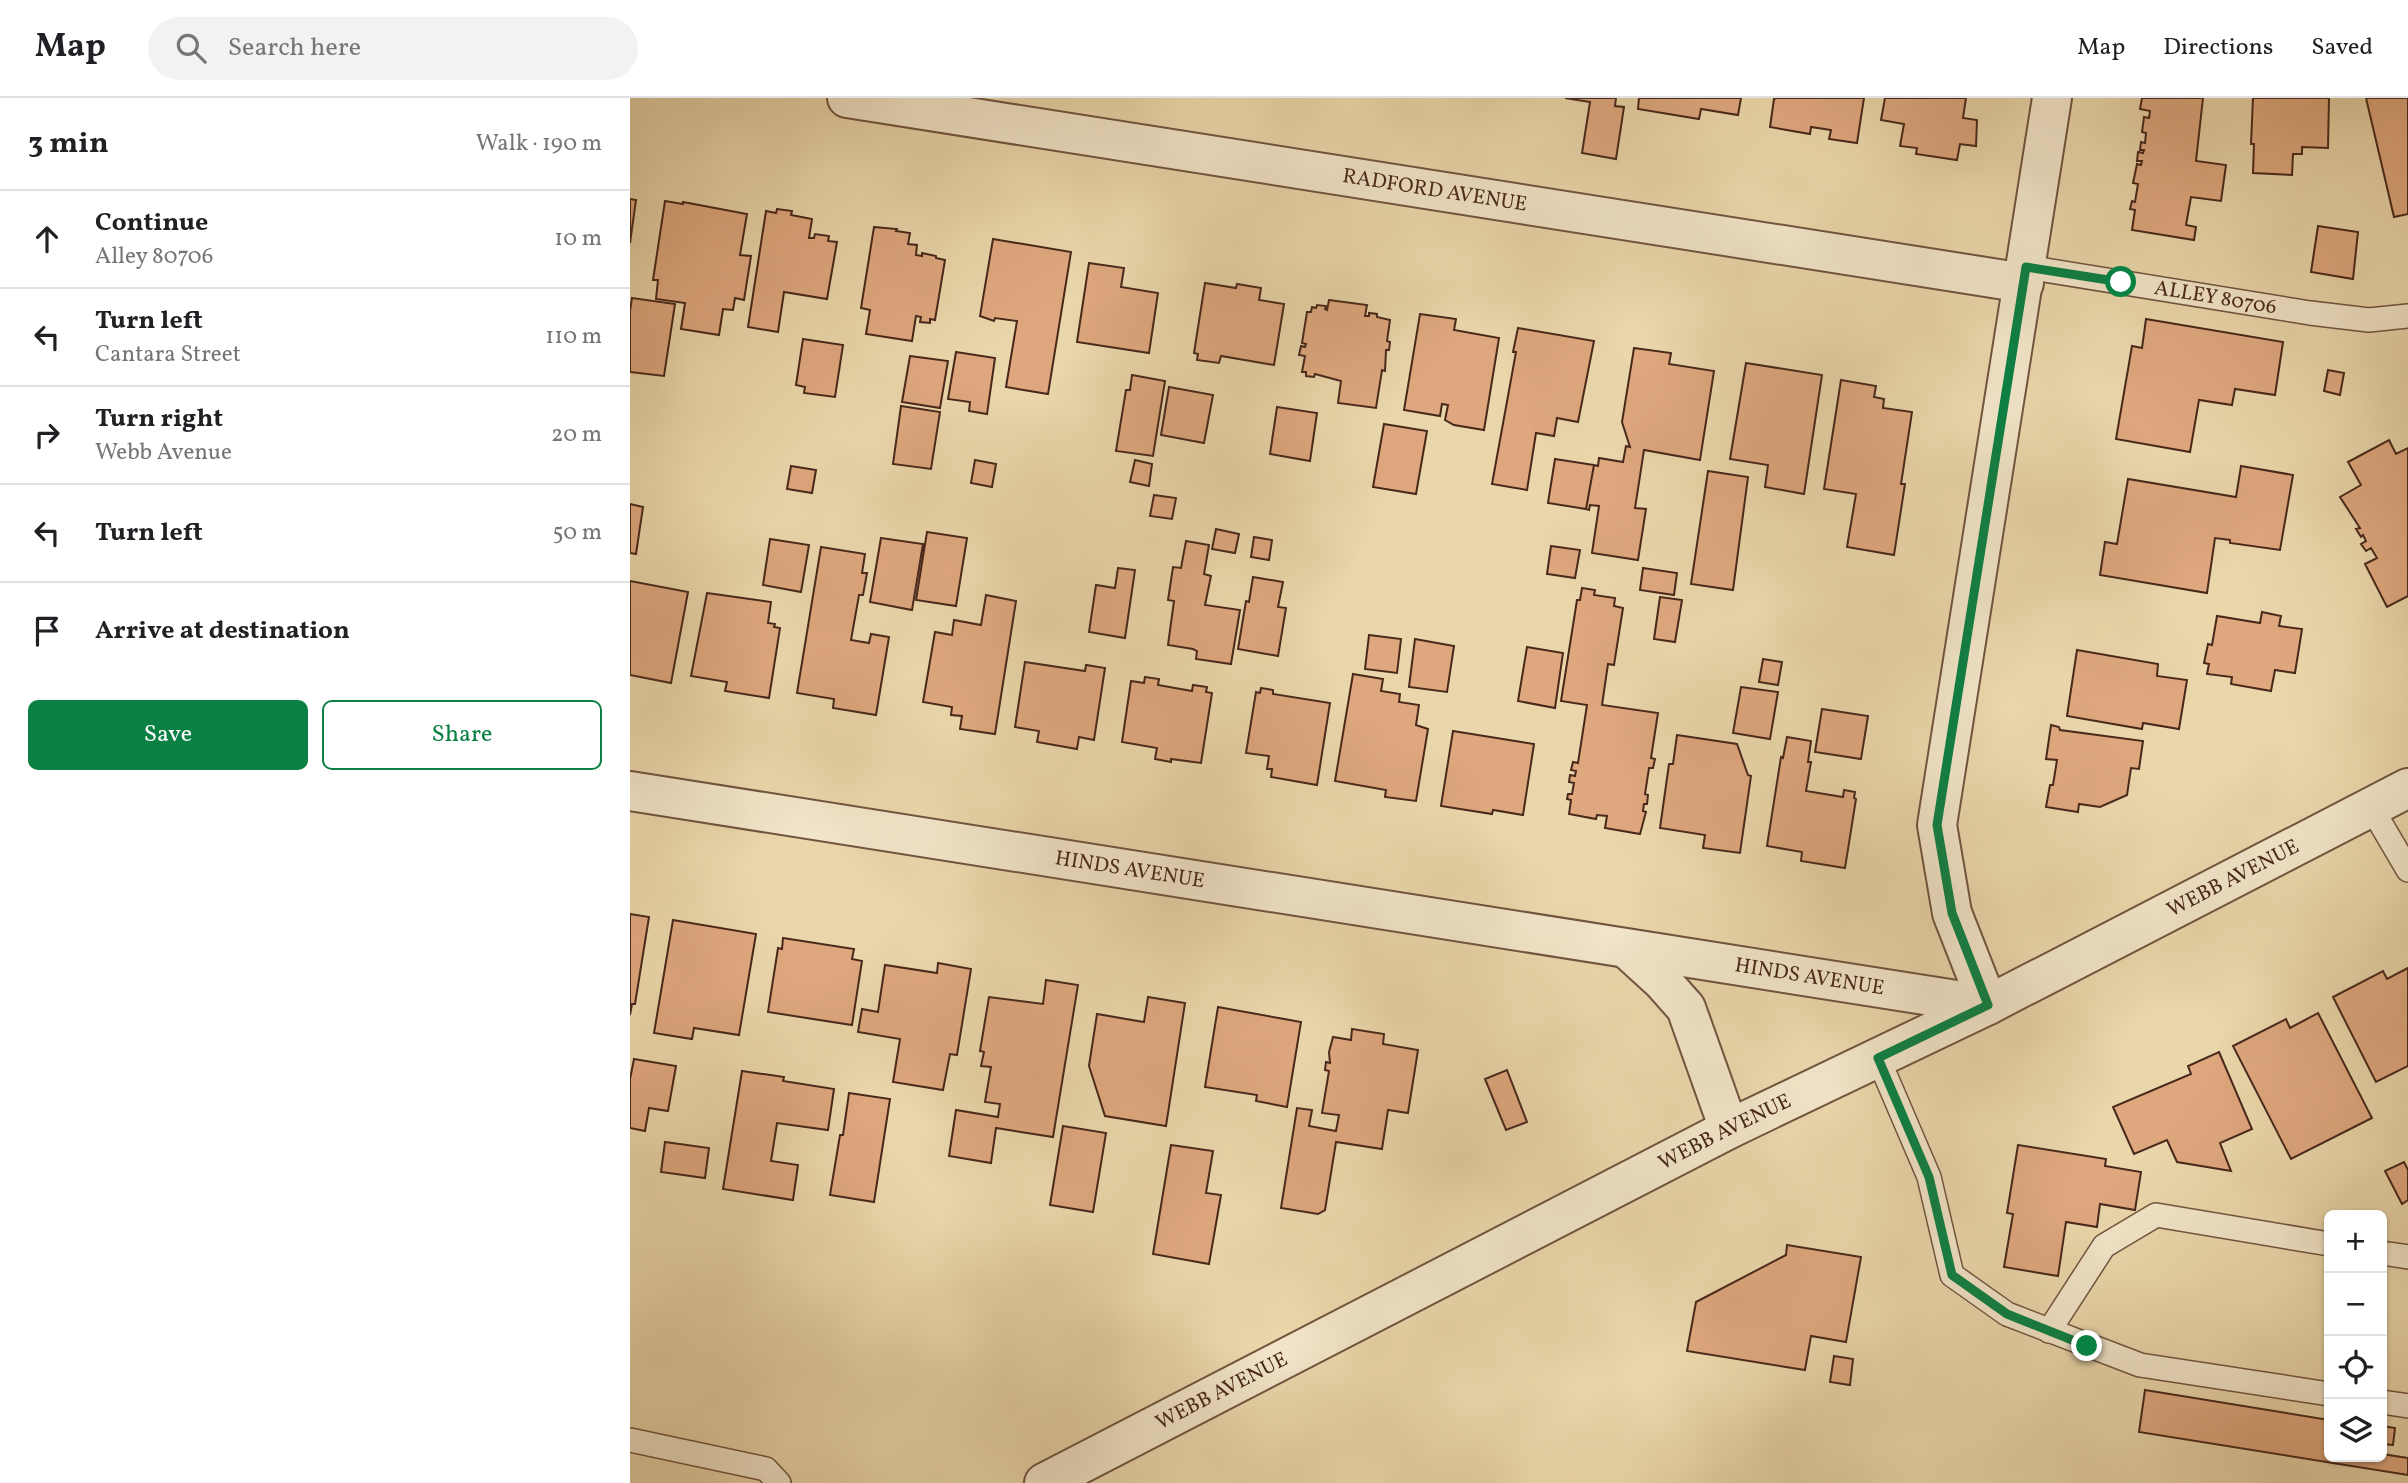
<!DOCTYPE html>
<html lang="en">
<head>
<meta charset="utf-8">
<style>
  :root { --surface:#fff; --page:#f2f2f2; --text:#202124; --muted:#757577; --line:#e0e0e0; --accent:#0b8043 }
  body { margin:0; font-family:Vollkorn,serif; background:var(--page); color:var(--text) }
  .controls { position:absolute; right:21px; bottom:21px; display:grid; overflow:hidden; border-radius:10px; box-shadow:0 2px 5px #0004 }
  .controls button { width:63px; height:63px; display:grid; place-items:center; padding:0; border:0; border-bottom:2px solid var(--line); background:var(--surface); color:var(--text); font:35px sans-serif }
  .stop { position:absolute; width:21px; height:21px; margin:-16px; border:5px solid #0b8043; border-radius:50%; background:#fff }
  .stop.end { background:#0b8043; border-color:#fff; box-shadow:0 2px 7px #0008 }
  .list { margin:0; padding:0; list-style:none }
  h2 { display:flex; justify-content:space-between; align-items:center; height:91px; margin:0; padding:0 28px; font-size:30px }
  h2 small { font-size:23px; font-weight:400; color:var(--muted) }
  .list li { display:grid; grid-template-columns:46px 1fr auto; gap:21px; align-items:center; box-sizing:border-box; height:98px; padding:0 28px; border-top:2px solid var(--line) }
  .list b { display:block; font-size:26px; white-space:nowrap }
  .list p { margin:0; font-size:23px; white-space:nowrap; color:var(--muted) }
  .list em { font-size:23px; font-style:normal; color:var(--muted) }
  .actions { display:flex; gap:14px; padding:21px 28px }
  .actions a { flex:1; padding:16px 0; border:2px solid var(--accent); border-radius:10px; text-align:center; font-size:24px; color:var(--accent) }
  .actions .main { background:var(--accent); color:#fff }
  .icon { flex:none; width:38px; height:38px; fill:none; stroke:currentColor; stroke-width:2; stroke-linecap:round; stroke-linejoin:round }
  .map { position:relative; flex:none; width:1778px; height:1385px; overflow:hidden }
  header { display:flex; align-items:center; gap:42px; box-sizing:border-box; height:98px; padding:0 35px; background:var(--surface); border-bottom:2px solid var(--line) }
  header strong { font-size:33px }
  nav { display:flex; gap:38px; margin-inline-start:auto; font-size:24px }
  .search { width:490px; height:63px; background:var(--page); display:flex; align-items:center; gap:18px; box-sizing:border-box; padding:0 24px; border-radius:38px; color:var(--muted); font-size:26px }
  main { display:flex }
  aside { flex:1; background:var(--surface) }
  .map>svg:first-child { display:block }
  .building { fill:#dea77e; stroke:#49281b; stroke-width:2 }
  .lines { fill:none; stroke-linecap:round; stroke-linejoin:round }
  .service-casing { stroke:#71543f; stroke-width:26 }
  .minor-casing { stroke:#71543f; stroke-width:42 }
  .tertiary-casing { stroke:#71543f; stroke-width:42 }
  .service { stroke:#f1e4c8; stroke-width:23 }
  .minor { stroke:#f1e4c8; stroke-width:38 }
  .tertiary { stroke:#f1e4c8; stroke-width:38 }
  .route { stroke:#0b8043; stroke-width:9 }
  .labels { text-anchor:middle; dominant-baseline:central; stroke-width:5; stroke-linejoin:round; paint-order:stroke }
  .street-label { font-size:21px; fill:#49281b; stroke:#f1e4c8 }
</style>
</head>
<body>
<header>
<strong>Map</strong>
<div class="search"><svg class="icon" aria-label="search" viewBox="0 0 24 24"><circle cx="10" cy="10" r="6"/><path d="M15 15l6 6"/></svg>Search here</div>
<nav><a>Map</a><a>Directions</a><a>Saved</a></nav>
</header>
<main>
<aside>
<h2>3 min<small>Walk · 190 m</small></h2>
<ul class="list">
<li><svg class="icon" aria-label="ahead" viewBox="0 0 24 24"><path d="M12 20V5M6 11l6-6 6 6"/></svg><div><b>Continue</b><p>Alley 80706</p></div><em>10 m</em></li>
<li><svg class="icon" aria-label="left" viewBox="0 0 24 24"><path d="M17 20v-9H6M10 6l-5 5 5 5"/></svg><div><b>Turn left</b><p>Cantara Street</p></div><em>110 m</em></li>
<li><svg class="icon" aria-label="right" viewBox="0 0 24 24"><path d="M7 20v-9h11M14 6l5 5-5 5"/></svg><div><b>Turn right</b><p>Webb Avenue</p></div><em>20 m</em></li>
<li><svg class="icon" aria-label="left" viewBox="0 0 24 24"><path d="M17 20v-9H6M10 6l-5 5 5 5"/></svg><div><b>Turn left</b></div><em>50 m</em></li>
<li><svg class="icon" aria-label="arrive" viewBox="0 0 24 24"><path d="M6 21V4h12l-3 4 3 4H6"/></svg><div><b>Arrive at destination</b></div></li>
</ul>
<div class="actions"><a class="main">Save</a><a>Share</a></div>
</aside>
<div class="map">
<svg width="1778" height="1385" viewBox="0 0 1778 1385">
  <rect width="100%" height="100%" fill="#e9d6aa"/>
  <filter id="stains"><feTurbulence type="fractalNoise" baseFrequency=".00286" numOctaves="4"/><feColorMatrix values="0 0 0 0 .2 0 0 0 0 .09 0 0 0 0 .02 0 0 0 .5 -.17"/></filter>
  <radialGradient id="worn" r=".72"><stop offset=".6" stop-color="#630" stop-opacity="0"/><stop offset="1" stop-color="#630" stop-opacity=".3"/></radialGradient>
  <path class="building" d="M 935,0 L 986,0 L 985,8 L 994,9 L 986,61 L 952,55 L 960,4 Z
    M 1009,0 L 1111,0 L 1108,17 L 1071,11 L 1069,21 L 1008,11 Z
    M 1146,0 L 1234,0 L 1227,45 L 1199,41 L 1201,32 L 1181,29 L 1180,36 L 1140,29 L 1144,1 Z
    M 1255,0 L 1336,0 L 1333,20 L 1347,22 L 1346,48 L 1330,46 L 1327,62 L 1286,56 L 1287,50 L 1270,48 L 1274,26 L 1251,22 Z
    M 1512,0 L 1573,0 L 1566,63 L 1596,67 L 1591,103 L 1561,99 L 1556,127 L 1566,129 L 1564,142 L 1502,132 L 1505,112 L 1500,111 L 1502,103 L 1505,104 L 1508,86 L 1503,85 L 1507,66 L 1511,67 L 1512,63 L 1507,63 L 1508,54 L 1513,55 L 1514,52 L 1510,52 L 1511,44 L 1515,45 L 1516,35 L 1512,34 L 1514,19 L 1519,20 L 1520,13 L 1510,11 Z
    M 1623,0 L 1699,0 L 1698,50 L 1672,49 L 1672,56 L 1663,56 L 1662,77 L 1623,75 L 1624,46 L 1621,46 Z
    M 1736,0 L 1778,0 L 1778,116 L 1764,119 Z
    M 0,101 L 6,102 L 0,145 Z
    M 35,103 L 53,106 L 53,104 L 117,116 L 110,157 L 121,158 L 114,202 L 105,200 L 103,212 L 93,211 L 89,237 L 51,231 L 55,205 L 26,201 L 28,182 L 23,182 Z
    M 147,111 L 162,113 L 161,117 L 182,121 L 179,140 L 184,140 L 185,136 L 199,138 L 198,143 L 207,144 L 197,201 L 154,194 L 148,234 L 118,229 L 136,113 L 146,115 Z
    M 1688,128 L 1728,134 L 1723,181 L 1681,174 Z
    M 244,129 L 267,131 L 266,133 L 280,135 L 278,146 L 287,147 L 286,157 L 292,158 L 292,155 L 306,158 L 306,160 L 315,162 L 305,222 L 300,221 L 300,225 L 290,224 L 291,219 L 286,218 L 282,243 L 236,236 L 240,212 L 231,210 Z
    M 363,141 L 441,154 L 418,296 L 376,289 L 387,223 L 365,220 L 364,223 L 350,218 Z
    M 459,165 L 494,170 L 491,189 L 528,195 L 519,255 L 447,244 Z
    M 575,185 L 606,190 L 607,186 L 631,190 L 629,202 L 654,206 L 644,267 L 591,258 L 589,265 L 567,262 L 568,256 L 564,255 Z
    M 2,200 L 45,206 L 34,278 L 0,274 L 0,213 Z
    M 699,202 L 737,207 L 735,218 L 739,218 L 739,215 L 747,216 L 747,219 L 760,222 L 757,243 L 760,244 L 759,252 L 756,252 L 755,273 L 752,272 L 746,310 L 708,305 L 711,283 L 685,276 L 684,279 L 676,278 L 676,274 L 672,274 L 675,258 L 669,257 L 671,248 L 675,249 L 676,246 L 672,245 L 677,214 L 681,214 L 682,209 L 686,210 L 687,207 L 696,208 L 695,211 L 697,212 Z
    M 790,216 L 826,221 L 824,232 L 869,240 L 854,332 L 824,327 L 815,322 L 818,307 L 812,306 L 810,318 L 774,312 Z
    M 1516,221 L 1653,244 L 1645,297 L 1605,291 L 1602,307 L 1569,302 L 1560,354 L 1486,341 L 1502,248 L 1512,250 Z
    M 888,230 L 964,243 L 948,324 L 927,320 L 924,338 L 906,335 L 897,392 L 862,386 L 886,254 L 883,254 Z
    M 173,241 L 213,247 L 205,299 L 174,295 L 175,289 L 166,287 Z
    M 1004,250 L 1041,255 L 1039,266 L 1084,273 L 1070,362 L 1014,352 L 1005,410 L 1016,411 L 1008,462 L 962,455 L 969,408 L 960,407 L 959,412 L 956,411 L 964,367 L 968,368 L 969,360 L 993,364 L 996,348 L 1000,349 L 992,324 Z
    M 326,254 L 365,260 L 357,316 L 339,313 L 340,304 L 318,301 Z
    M 280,258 L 318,263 L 310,310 L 272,304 Z
    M 1116,265 L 1192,277 L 1174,396 L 1135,389 L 1138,367 L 1100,361 Z
    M 1698,272 L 1714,275 L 1710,297 L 1694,293 Z
    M 502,277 L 535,283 L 523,358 L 486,353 L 496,292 L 500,292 Z
    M 1211,282 L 1246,288 L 1244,299 L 1254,301 L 1253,310 L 1282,314 L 1271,386 L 1275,386 L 1264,457 L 1217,449 L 1226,396 L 1194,391 Z
    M 539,289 L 583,297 L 574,345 L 531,337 Z
    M 271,308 L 310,314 L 301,371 L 263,366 Z
    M 647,309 L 687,315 L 680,363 L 640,356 Z
    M 754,326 L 797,333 L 786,396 L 743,389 Z
    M 1759,342 L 1766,356 L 1778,350 L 1778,498 L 1757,509 L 1735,466 L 1747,460 L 1741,450 L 1736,453 L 1731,446 L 1736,443 L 1733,437 L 1731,439 L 1726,431 L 1730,430 L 1710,399 L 1731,387 L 1718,364 Z
    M 925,361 L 964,367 L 956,411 L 918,405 Z
    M 345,362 L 366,366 L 362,389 L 341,385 Z
    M 505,362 L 522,366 L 519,388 L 500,384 Z
    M 161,368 L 186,372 L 182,395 L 157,391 Z
    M 1611,368 L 1663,377 L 1650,452 L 1600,445 L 1600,442 L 1585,440 L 1577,495 L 1470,477 L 1475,444 L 1487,446 L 1498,381 L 1606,399 Z
    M 1078,373 L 1118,379 L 1103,492 L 1061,486 Z
    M 524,397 L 546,400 L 542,421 L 520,418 Z
    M 0,406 L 13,409 L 6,456 L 0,455 Z
    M 586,431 L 609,436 L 605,455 L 582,451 Z
    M 297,434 L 337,440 L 326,508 L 286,502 Z
    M 624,439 L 642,442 L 639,462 L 621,459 Z
    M 251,440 L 293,446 L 282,512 L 240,504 Z
    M 140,441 L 179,447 L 171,494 L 133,487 Z
    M 556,443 L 579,447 L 574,476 L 581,478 L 575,507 L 610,512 L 601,566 L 566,561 L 567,553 L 563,551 L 538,547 L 544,503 L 538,502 L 543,469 L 551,470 Z
    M 921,448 L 950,452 L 945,480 L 917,476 Z
    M 191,449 L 235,456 L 232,475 L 237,475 L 233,497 L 229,497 L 221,542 L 239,545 L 241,536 L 259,539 L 246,617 L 203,610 L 204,601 L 167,595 Z
    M 488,470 L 505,472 L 495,540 L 459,534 L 466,487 L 485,490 Z
    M 1013,470 L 1047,475 L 1044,497 L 1010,492 Z
    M 623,479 L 653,484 L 648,509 L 656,510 L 648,558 L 608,551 L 616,503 L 619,504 Z
    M 0,483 L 58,494 L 41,585 L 0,577 Z
    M 952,490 L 965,492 L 964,497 L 985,500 L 984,508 L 993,510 L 984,567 L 978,566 L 972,607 L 1028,615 L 1021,660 L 1025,661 L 1023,670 L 1019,670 L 1015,696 L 1018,697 L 1017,706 L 1014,706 L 1013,713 L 1016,714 L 1010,736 L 975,730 L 977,718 L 967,717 L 966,721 L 939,716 L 941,702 L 937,701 L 938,696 L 942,696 L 944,685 L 939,684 L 940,677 L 945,678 L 946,673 L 941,672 L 943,664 L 948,665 L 957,607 L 931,603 L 947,502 L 950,502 Z
    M 77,495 L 141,504 L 138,525 L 145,526 L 144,529 L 150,530 L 139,600 L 95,593 L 97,584 L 61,578 Z
    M 356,497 L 386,503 L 365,636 L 330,631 L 332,618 L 321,617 L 322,609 L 293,604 L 305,534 L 322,537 L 324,522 L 351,527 Z
    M 1030,499 L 1052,502 L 1045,544 L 1024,541 Z
    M 1632,514 L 1651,518 L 1649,528 L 1672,531 L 1665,575 L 1645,572 L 1641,593 L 1601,586 L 1602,579 L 1577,576 L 1579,566 L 1574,565 L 1578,546 L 1582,547 L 1587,518 L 1630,525 Z
    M 739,537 L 771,541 L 767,575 L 735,571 Z
    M 785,541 L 824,548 L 817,594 L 779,589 Z
    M 897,549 L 933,555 L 925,610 L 888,603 Z
    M 1447,552 L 1528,566 L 1527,578 L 1557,582 L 1549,631 L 1513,625 L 1512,631 L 1437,618 Z
    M 1133,561 L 1152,564 L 1148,587 L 1129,584 Z
    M 395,564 L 455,573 L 456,567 L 475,570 L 464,642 L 449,639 L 447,651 L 407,644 L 409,633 L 385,629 Z
    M 723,576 L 753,581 L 751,593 L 770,596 L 769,604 L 789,607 L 786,627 L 798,631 L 786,703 L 755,699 L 756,692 L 705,683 Z
    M 515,579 L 529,581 L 528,587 L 562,593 L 563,587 L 577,589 L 576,594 L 582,595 L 571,665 L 541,661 L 541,664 L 525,661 L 527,650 L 492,644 L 501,583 L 514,585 Z
    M 1111,589 L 1148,594 L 1140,641 L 1103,635 Z
    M 631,590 L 643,592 L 643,596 L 700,605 L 687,687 L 641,679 L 642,671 L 637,671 L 639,658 L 616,655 L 626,594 L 630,595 Z
    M 1192,611 L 1238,618 L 1231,661 L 1185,654 Z
    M 1421,627 L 1429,629 L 1430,632 L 1513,643 L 1509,671 L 1501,670 L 1497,697 L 1470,709 L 1449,706 L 1448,714 L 1416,709 L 1420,687 L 1423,687 L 1427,662 L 1416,661 Z
    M 823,633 L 904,646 L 893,717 L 863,712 L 862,716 L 811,708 Z
    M 1047,637 L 1107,646 L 1118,677 L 1121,678 L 1110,755 L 1073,750 L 1075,737 L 1030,730 L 1039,666 L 1043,666 Z
    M 1157,639 L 1181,643 L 1178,664 L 1181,664 L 1176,693 L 1213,699 L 1214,692 L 1225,694 L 1224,700 L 1226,701 L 1215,770 L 1171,763 L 1172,754 L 1137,748 L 1151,659 L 1153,660 Z
    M 0,816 L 19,819 L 5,906 L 2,906 L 0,917 Z
    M 43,822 L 126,836 L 109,937 L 64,930 L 62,941 L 24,935 Z
    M 153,840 L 224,851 L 222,861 L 232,863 L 222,927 L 138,914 L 148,850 L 152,851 Z
    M 308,865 L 341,871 L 327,957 L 320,956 L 313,992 L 263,984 L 270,941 L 228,934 L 232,911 L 248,914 L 255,867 L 307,875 Z
    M 1778,870 L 1778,968 L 1746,984 L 1703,899 L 1753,873 L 1757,881 Z
    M 416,882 L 448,887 L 423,1039 L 366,1030 L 361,1065 L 319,1058 L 326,1012 L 368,1019 L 370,1006 L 355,1004 L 361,969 L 351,968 L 354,954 L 350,953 L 359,899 L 413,906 Z
    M 518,899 L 555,905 L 536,1028 L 475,1018 L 459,968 L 467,916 L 514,924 Z
    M 588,909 L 671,924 L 657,1009 L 626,1003 L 627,997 L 575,989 Z
    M 1688,915 L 1742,1020 L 1661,1061 L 1603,948 L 1656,921 L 1660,930 Z
    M 722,931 L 754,936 L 753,946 L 788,952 L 778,1015 L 758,1012 L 752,1051 L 706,1044 L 695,1112 L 688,1116 L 651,1110 L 667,1010 L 682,1012 L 679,1028 L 706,1033 L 709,1017 L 692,1015 L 699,973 L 695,972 L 696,964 L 700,965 L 699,954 L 703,939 L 721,942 Z
    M 1589,954 L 1622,1031 L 1590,1045 L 1601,1073 L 1547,1064 L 1537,1042 L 1504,1056 L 1483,1009 L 1561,976 L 1558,968 Z
    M 4,961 L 46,968 L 38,1013 L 19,1010 L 15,1033 L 0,1030 L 0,981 Z
    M 877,972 L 897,1024 L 876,1032 L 855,981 Z
    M 112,973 L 154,979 L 153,983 L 204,991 L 198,1032 L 147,1025 L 141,1063 L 168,1067 L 163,1102 L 93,1091 Z
    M 219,995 L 260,1001 L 244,1104 L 200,1097 L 210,1037 L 213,1037 Z
    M 433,1028 L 476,1035 L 463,1114 L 420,1107 Z
    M 35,1044 L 79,1050 L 75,1080 L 31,1074 Z
    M 541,1047 L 583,1053 L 576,1095 L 591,1097 L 579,1166 L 523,1156 Z
    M 1388,1047 L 1476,1061 L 1475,1068 L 1511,1074 L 1505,1112 L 1470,1106 L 1467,1129 L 1436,1124 L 1428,1178 L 1374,1169 L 1383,1116 L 1377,1115 Z
    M 1774,1064 L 1778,1072 L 1778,1102 L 1772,1106 L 1755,1073 Z
    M 1157,1147 L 1231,1159 L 1216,1244 L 1181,1238 L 1175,1272 L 1057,1253 L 1066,1204 L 1156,1157 Z
    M 1204,1258 L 1223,1261 L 1220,1287 L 1200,1284 Z
    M 1515,1292 L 1699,1322 L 1699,1359 L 1752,1359 L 1752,1356 L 1778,1360 L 1778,1377 L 1509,1334 Z
    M 1752,1328 L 1765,1330 L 1763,1347 L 1752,1346 Z"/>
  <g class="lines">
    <g class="service-casing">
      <g id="service">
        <path id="s1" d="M 1396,169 L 1680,215 L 1739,222 L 1778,218"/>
        <path d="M 1741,709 L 1778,772"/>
        <path d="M 1248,960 L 1299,1079 L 1322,1177 L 1377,1216 L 1510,1267 L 1699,1296"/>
        <path d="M 1752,1155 L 1778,1159"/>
        <path d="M 1419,1233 L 1474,1148 L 1526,1117 L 1699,1146"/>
        <path d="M 1752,1304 L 1778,1308"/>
        <path d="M 0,1342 L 136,1371 L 149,1385"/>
      </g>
    </g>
    <g class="minor-casing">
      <g id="minor">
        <path id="s2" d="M 217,0 L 1394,185"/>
        <path id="s3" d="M 0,693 L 1358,907"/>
        <path d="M 998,852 L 1032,883 L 1056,910 L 1099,1031"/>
        <path d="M 1358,907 L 1322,815 L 1307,727 L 1422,0"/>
      </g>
    </g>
    <g class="tertiary-casing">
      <g id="tertiary">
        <path id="s4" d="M 414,1385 L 1099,1031 L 1358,907 L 1778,690"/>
      </g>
    </g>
    <use href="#service" class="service"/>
    <use href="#minor" class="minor"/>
    <use href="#tertiary" class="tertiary"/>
  </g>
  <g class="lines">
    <path class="route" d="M 1457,1248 L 1377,1216 L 1322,1177 L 1299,1079 L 1248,960 L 1358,907 L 1322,815 L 1307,727 L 1396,169 L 1491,184"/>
  </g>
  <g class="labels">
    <g class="street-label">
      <text stroke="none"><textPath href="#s2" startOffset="595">RADFORD AVENUE</textPath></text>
      <text stroke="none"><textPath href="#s1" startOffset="192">ALLEY 80706</textPath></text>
      <text stroke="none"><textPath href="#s3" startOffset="506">HINDS AVENUE</textPath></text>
      <text stroke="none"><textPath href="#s4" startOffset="1334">WEBB AVENUE</textPath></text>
      <text stroke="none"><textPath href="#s3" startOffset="1194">HINDS AVENUE</textPath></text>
      <text stroke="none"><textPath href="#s4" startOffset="766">WEBB AVENUE</textPath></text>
      <text stroke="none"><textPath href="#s4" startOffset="200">WEBB AVENUE</textPath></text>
    </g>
  </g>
  <rect width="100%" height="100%" filter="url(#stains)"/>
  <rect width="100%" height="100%" fill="url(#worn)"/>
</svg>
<div class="controls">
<button>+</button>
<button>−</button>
<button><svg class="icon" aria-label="locate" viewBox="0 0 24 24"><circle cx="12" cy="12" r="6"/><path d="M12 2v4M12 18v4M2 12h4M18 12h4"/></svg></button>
<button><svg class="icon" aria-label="layers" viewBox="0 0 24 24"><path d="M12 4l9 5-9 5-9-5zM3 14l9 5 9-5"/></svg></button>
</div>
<div class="stop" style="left:1491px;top:184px"></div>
<div class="stop end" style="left:1457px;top:1248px"></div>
</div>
</main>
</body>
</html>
